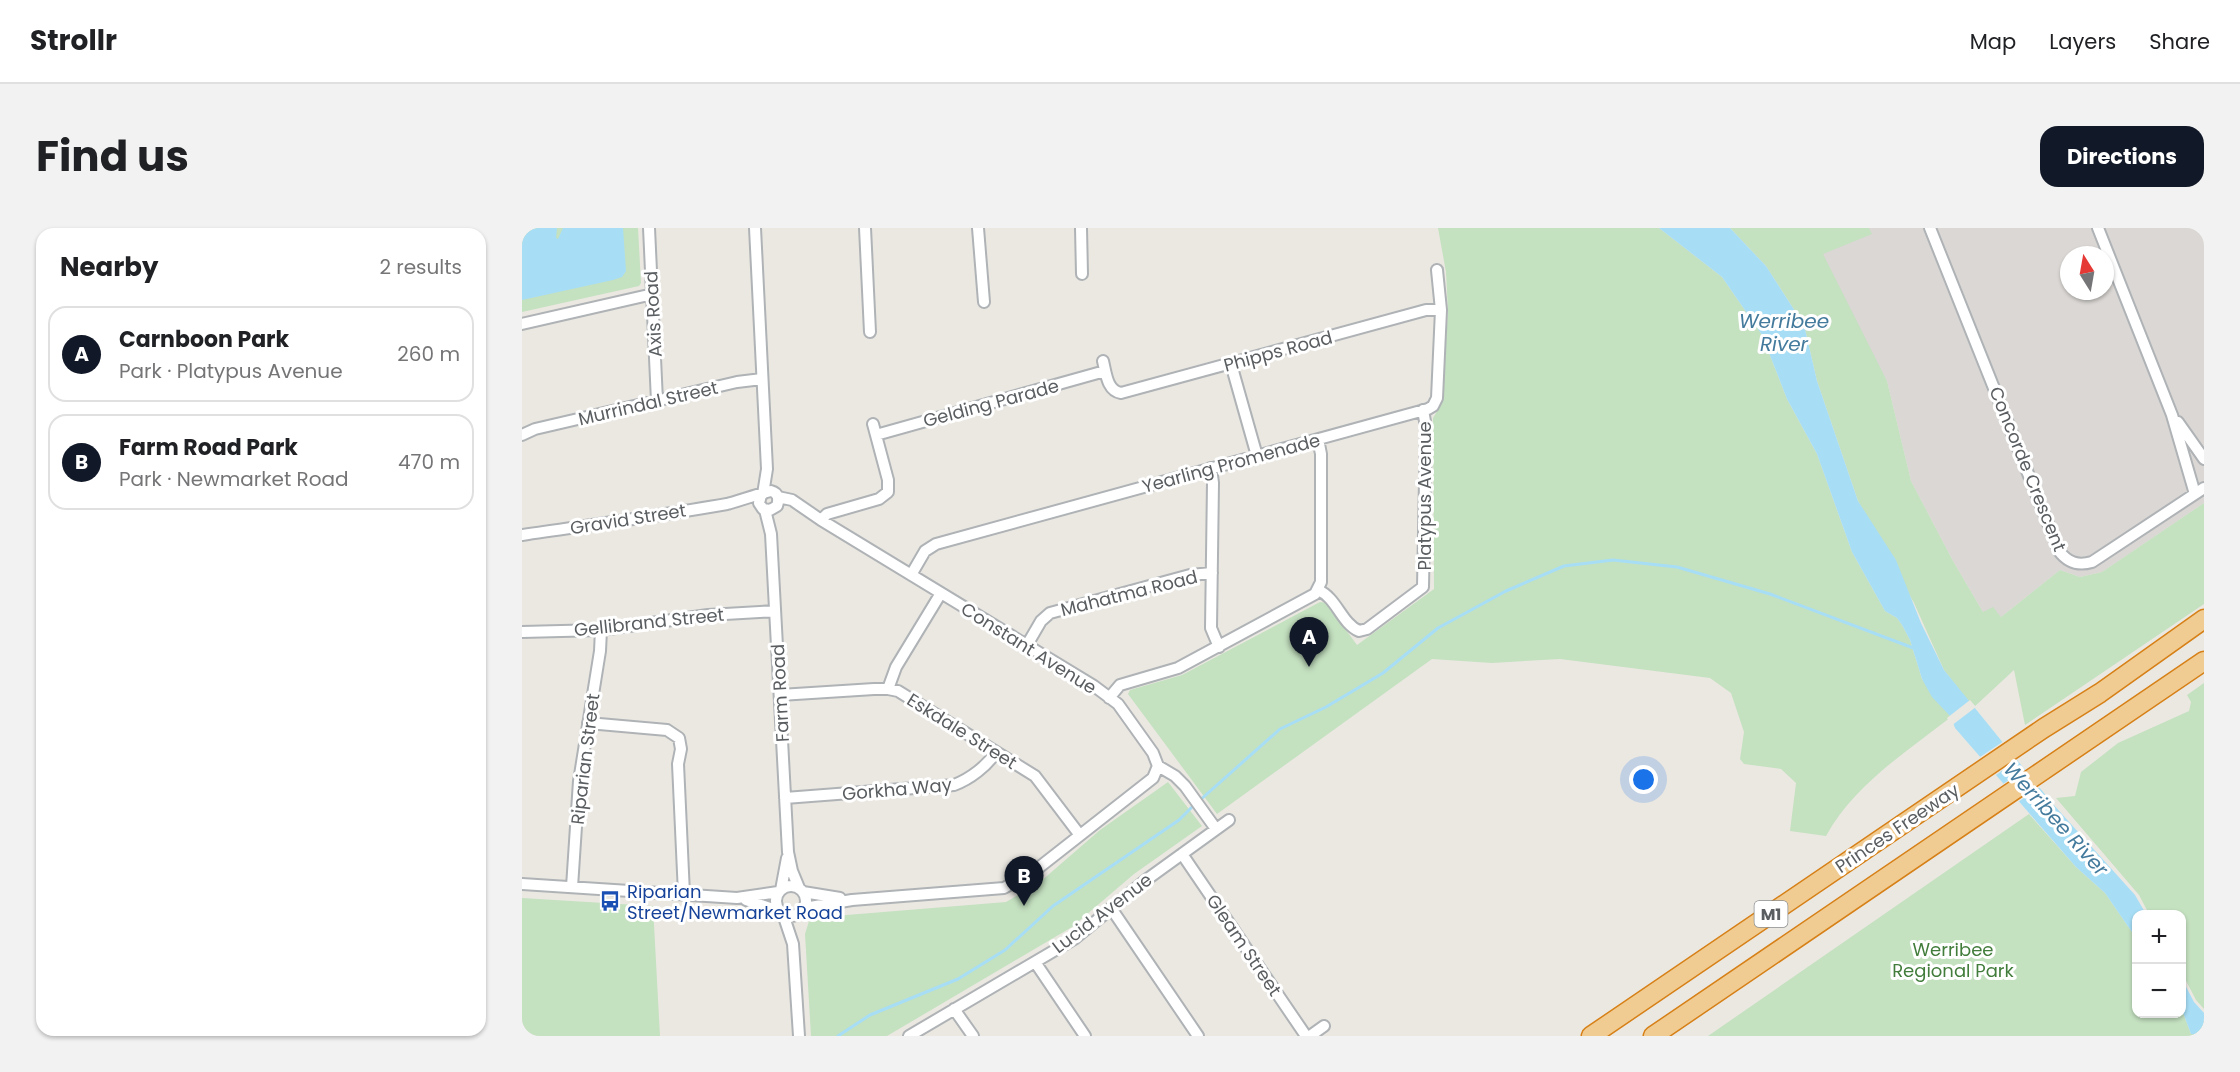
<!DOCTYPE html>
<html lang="en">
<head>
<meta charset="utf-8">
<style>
  :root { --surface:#fff; --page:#f2f2f2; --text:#202124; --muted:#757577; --line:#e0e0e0; --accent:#111827 }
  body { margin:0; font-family:Poppins,sans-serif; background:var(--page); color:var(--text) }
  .controls { position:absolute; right:18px; bottom:18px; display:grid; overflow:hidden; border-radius:12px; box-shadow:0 2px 4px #0004 }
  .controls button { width:54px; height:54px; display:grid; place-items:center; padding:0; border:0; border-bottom:2px solid var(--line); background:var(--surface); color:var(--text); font:30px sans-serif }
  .compass { position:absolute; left:1538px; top:18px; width:54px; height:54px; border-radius:50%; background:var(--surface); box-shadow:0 2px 4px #0004; rotate:349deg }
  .you { position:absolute; left:1122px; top:552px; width:21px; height:21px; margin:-15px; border:4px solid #fff; border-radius:50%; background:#1a73e8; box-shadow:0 0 0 9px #1a73e833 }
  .badge { display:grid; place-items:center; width:39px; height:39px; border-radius:50%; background:var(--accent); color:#fff; font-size:20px; font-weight:700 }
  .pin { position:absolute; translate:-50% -50px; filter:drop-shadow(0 2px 3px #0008) }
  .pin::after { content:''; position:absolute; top:32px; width:21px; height:18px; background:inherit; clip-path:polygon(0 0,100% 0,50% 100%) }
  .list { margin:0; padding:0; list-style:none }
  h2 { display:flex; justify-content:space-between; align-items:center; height:78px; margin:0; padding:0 24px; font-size:26px }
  h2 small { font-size:20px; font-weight:400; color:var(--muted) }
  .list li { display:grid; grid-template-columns:39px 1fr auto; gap:18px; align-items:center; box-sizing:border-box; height:96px; margin:0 12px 12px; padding:0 12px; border:2px solid var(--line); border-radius:18px }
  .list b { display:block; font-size:22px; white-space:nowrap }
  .list p { margin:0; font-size:20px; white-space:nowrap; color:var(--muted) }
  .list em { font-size:20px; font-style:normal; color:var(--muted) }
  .map { position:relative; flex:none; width:1682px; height:808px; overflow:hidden; border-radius:18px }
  header { display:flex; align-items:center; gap:36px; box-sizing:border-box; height:84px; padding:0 30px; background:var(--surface); border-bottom:2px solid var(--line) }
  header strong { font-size:28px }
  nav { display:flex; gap:33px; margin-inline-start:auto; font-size:21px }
  .intro { display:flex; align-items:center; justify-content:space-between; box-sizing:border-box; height:144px; padding:0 36px }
  h1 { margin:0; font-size:42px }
  .button { padding:15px 27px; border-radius:18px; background:var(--accent); color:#fff; font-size:21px; font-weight:700 }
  main { display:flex; gap:36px; padding:0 36px }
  aside { flex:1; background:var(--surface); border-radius:18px; box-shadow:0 2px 4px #0004 }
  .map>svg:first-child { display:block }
  .industrial { fill:#dad7d4; fill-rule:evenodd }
  .green { fill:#c4e1c0 }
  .water { fill:#a7def6 }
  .pier { fill:#ebe8e2 }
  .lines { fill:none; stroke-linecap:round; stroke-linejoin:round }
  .stream { stroke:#a7def6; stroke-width:3 }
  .minor-casing { stroke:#afb3b6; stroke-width:14 }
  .motorway-casing { stroke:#d68017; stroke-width:21 }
  .minor { stroke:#fff; stroke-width:10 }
  .motorway { stroke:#f1cc92; stroke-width:18 }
  .labels { text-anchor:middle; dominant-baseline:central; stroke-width:6; stroke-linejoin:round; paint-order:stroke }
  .shield { fill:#fff; stroke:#8c8e90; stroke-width:1.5 }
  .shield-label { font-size:16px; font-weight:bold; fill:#5a5e61 }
  .street-label { font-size:18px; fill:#5a5e61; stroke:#fff }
  .transit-label { font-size:18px; fill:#164399; stroke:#fff; text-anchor:start }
  .park-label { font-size:18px; fill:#427d3c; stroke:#fff }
  .water-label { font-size:20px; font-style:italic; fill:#447b9d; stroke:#fff }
</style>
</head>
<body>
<header>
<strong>Strollr</strong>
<nav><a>Map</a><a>Layers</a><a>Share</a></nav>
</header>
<div class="intro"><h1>Find us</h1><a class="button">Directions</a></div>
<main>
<aside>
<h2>Nearby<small>2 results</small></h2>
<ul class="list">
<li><span class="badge">A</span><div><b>Carnboon Park</b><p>Park · Platypus Avenue</p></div><em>260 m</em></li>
<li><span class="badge">B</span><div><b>Farm Road Park</b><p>Park · Newmarket Road</p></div><em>470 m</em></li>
</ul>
</aside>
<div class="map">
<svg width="1682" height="808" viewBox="0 0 1682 808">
  <rect width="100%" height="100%" fill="#ebe8e2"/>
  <path class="industrial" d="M 1279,0 L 1682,0 L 1682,275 L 1580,344 L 1558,349 L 1538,342 L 1479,389 L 1461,384 L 1431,333 L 1389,253 L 1365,153 ZM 1547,27 L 1583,27 L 1583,63 L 1547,63 Z"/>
  <path class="green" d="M 0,0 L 116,0 L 119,55 L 117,58 L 0,84 Z
    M 916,0 L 1137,0 L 1200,49 L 1240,107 L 1265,171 L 1295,226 L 1330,324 L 1363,383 L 1375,390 L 1380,397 L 1388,412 L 1400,451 L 1429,489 C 1384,524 1332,557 1304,608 L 1268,603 L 1274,555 L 1259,541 L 1222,536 L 1218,531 L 1222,504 L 1209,465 L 1188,450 L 1038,431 L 970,435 L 910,431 L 695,586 L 606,466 L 608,462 L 660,447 L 798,374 L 804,375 L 835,417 L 912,361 L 911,190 L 920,175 L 926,83 L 924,44 Z
    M 1208,0 L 1347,0 L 1350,6 L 1301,26 L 1365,153 L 1389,253 L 1431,333 L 1461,384 L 1471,379 L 1479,389 L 1538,342 L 1558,349 L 1580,344 L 1682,275 L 1682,376 L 1503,497 L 1492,442 L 1451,480 L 1422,442 L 1392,375 L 1336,273 L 1295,153 L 1282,97 L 1244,38 Z
    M 1682,455 L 1682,781 L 1674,772 L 1660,745 L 1660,686 L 1627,686 L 1617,667 L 1534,570 L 1553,568 L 1559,544 L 1596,515 L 1667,483 L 1669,474 L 1665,467 Z
    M 646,554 L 680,598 L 612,646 L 550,699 L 365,808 L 289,808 L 283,706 L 288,690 L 484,674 L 518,654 L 578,602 Z
    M 1507,586 L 1554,639 L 1583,665 L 1614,710 L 1614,786 L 1660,786 L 1660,782 L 1669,806 L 1682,792 L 1682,808 L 1186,808 Z
    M 0,670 L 131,678 L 138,808 L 0,808 Z"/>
  <path class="water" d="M 0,0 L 35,0 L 34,10 L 36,11 L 41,0 L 101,0 L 104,43 L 100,49 L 91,52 L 0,72 Z
    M 1137,0 L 1208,0 L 1244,38 L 1282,97 L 1295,153 L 1336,273 L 1374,332 L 1399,395 L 1422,442 L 1530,575 L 1613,667 L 1624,686 L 1614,686 L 1614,710 L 1583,665 L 1554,639 L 1433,500 L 1429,489 L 1410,469 L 1400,451 L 1388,412 L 1380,397 L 1375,390 L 1363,383 L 1330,324 L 1295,226 L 1265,171 L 1240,107 L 1200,49 Z
    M 1660,751 L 1672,774 L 1682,785 L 1682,808 L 1669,806 L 1660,782 Z"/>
  <path class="pier" d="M 1448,472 L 1454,479 L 1429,498 L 1425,490 Z
    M 1482,513 L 1497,531 L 1471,549 L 1455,531 Z
    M 1505,540 L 1520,558 L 1493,576 L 1478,558 Z"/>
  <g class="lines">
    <path class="stream" d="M 677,573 L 758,501 L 804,479 L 861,445 L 916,400 L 984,363 L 1042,338 L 1091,332 L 1155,339 L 1248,366 L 1394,421
      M 316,808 L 348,787 L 436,751 L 483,722 L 531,678 L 657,592 L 672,577"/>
    <g class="minor-casing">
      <path id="minor" d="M 127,0 L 135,173
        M 233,0 L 245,241 L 241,266
        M 343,0 L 348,104
        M 456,0 L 462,74
        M 559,0 L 560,46
        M 1408,0 L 1537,323 C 1546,335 1556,338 1570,334 L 1682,260
        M 1576,0 L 1650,187 L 1673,266
        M 0,96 L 131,66
        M 581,133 C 584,145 585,163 599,165 L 904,82 L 919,82
        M 709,136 L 735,228
        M 1656,194 L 1682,231
        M 0,207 L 13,201 L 215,154 L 240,151
        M 354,207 L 583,143
        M 689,240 L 691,255 L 689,400 L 697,419
        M 256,269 L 270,272 L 299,292 L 572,458 L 596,476 L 631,525 L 636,538 L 653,548 L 663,558 L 694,601
        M 243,282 L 249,306 L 266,624 L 270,643 L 277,660
        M 299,292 L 305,286 L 357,271 L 366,264 L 366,252 L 351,196
        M 0,307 C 68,297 137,288 205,276 C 213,274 246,263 249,263 C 257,265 257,272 255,278 L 248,282 L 241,281 L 237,275 L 239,267
        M 389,347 L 403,323 L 414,316 L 906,181 L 911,178 L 915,170 L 919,82 L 915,42
        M 796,362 C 815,370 819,395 837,403 L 845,401 L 901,359 L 904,199 L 901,182
        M 0,404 L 79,402 L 186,387 L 253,383
        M 505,417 L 519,393 L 528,385 L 668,347 L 690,345
        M 366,461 L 374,439 L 419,365
        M 258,467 L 352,461 L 366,461 L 376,463 L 513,548 L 557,606
        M 587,470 L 598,457 L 656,440 L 793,366 L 799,354 L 799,226 L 796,211
        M 66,495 L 145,502 L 157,510 L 159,521 L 156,536 L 162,666
        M 263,570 L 432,557 C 448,551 465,538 474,524
        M 660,626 L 784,808
        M 0,656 L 215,670 L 256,664
        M254 673a15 15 0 1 1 30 0a15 15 0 1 1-30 0Z
        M 50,659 L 57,553 L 78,423 L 79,402
        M 259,662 L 265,630
        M 281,664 L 318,670
        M 224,672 L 257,683
        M 282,680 L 330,672 L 482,660 L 515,641 L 631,550 L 636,538
        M 589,680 L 676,808
        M 261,686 L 271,716 L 277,808
        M 513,734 L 563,808
        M 432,781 L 451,808
        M 387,808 L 552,711 L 624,652 L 707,592
        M 788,808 L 802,798"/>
    </g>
    <g class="motorway-casing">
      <path id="motorway" d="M 1069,808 L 1522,500 L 1578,465 L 1682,391
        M 1131,808 L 1682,433"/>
    </g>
    <use href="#minor" class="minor"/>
    <use href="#motorway" class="motorway"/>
  </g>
  <defs>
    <g id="bus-bare" transform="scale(1.62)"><path d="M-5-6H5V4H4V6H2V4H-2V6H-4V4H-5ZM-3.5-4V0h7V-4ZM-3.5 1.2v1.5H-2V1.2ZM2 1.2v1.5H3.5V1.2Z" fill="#1a4fb4" stroke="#fff" stroke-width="2.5" paint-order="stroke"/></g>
  </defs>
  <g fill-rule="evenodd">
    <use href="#bus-bare" x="88" y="673"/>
  </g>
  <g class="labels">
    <rect class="shield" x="1232.5" y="673" width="33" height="26" rx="4.5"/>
    <g class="shield-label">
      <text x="1249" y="686">M1</text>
    </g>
    <g class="street-label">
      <text transform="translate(131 86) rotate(-93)">Axis Road</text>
      <text transform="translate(756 123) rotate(-15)">Phipps Road</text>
      <text transform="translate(126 175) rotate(-13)">Murrindal Street</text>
      <text transform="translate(469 175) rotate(-15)">Gelding Parade</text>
      <text transform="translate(709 235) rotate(-15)">Yearling Promenade</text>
      <text transform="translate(1506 241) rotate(68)">Concorde Crescent</text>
      <text transform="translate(902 268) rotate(-90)">Platypus Avenue</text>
      <text transform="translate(106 291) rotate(-9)">Gravid Street</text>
      <text transform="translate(607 365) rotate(-14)">Mahatma Road</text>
      <text transform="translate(127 394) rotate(-6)">Gellibrand Street</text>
      <text transform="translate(507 420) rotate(32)">Constant Avenue</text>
      <text transform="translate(258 465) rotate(-93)">Farm Road</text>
      <text transform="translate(440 503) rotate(32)">Eskdale Street</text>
      <text transform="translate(63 531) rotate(-83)">Riparian Street</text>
      <text transform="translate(375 561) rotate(-5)">Gorkha Way</text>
      <text transform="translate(1375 600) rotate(-34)">Princes Freeway</text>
      <text transform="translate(580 685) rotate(-37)">Lucid Avenue</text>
      <text transform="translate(722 717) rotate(56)">Gleam Street</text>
    </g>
    <g class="transit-label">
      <text x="105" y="663">Riparian<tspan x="105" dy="21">Street/Newmarket Road</tspan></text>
    </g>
    <g class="park-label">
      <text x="1431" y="721">Werribee<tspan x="1431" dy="21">Regional Park</tspan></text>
    </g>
    <g class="water-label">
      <text x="1262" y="93">Werribee<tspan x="1262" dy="23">River</tspan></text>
      <text transform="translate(1534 591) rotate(48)">Werribee River</text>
    </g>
  </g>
</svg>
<div class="controls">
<button>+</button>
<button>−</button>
</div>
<svg class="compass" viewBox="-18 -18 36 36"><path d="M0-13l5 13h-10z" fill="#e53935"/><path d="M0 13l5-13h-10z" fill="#757577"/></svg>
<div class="you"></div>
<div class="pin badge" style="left:787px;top:439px">A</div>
<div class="pin badge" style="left:502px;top:678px">B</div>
</div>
</main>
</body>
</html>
